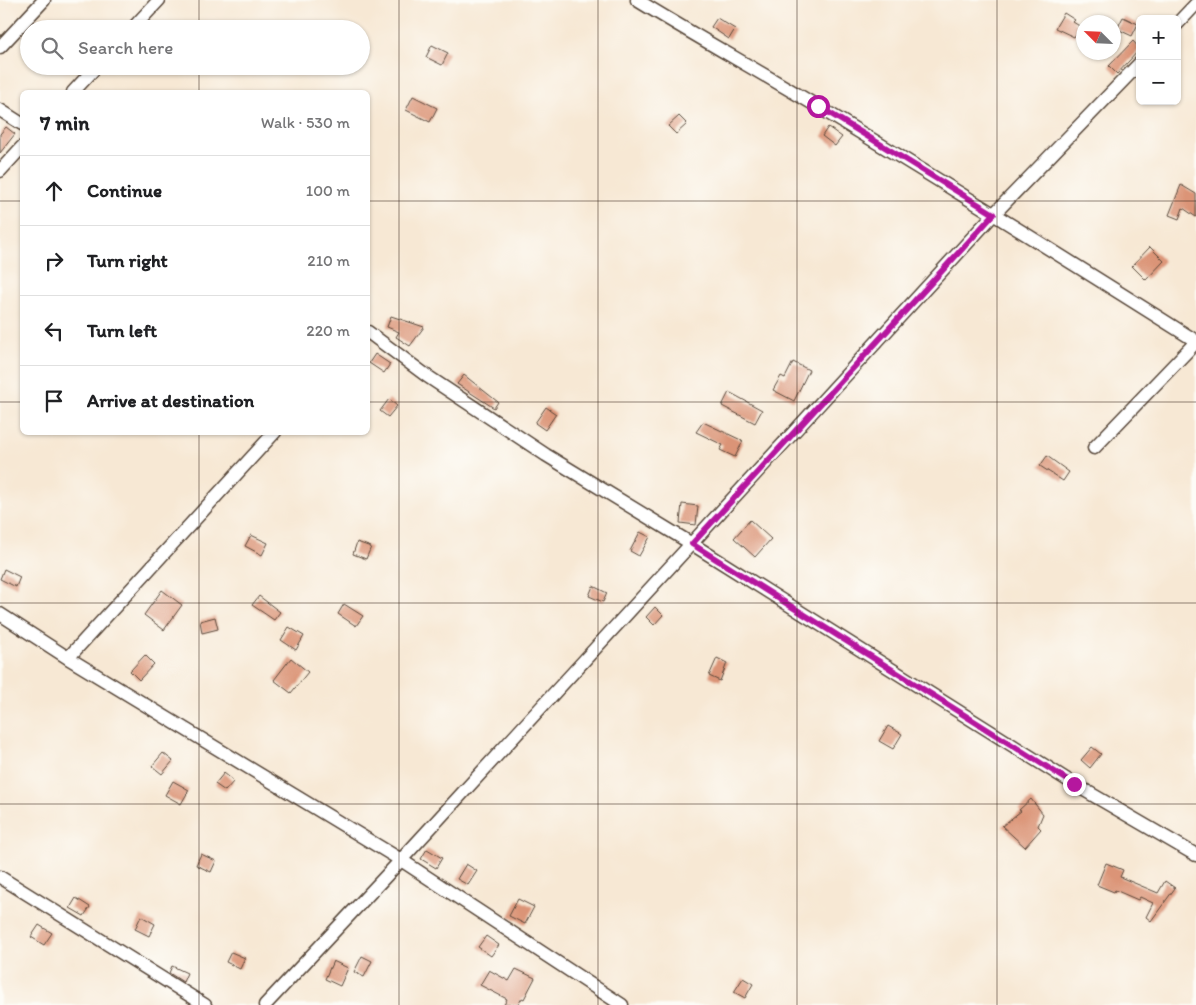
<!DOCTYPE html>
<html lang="en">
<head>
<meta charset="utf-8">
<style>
  :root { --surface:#fff; --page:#f2f2f2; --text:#202124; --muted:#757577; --line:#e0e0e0 }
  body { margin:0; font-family:Itim,sans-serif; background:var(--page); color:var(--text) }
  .controls { position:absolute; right:15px; top:15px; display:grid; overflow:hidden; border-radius:8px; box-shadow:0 1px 4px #0004 }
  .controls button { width:45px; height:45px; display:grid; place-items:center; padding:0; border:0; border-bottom:1px solid var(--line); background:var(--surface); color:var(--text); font:25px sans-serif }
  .compass { position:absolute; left:1076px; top:15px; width:45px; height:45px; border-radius:50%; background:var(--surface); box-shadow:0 1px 4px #0004; rotate:294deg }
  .stop { position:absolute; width:15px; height:15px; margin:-11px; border:4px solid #b5179e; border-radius:50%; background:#fff }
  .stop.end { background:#b5179e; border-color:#fff; box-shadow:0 1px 5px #0008 }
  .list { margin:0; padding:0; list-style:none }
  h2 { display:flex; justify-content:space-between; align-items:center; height:65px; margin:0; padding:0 20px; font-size:21px }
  h2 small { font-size:16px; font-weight:400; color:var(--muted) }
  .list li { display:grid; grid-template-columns:32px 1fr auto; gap:15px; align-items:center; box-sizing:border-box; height:70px; padding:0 20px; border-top:1px solid var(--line) }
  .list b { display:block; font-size:19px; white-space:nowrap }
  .list em { font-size:16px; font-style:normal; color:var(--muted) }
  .icon { flex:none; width:28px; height:28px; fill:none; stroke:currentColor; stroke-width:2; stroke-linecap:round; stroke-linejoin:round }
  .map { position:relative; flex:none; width:1196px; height:1005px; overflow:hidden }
  .search { position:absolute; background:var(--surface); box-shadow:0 1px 4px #0004; left:20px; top:20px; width:350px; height:55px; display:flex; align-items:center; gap:12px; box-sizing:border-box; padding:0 18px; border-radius:28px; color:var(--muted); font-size:19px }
  .panel { position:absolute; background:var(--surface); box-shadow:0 1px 4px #0004; left:20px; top:90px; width:350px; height:345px; border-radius:8px }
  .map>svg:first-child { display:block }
  .building { fill:#db9477 }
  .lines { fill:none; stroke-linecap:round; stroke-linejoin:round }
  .minor-casing { stroke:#574639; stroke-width:15 }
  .minor { stroke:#fff; stroke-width:12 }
  .route { stroke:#b5179e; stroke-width:6 }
  .grid { fill:none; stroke:#3b2a1e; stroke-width:1; stroke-opacity:0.55 }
</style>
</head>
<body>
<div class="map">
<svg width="1196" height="1005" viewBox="0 0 1196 1005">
  <rect width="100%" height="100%" fill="#fdfcf7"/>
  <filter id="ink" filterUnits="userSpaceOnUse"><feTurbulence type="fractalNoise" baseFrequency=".02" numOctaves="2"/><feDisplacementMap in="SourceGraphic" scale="10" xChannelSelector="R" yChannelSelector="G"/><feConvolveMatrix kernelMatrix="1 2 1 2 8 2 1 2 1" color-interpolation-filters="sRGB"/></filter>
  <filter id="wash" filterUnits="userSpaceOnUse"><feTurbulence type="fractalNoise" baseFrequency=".0096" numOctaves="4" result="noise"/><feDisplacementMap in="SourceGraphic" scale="20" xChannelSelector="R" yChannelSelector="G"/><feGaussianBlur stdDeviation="1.12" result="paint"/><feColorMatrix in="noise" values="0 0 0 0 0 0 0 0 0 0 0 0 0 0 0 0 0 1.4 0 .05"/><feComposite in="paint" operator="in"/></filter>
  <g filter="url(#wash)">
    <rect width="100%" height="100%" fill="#f7e8d4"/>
    <g id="blocks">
      <path class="building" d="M 1064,13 L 1075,20 L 1073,22 L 1081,27 L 1074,37 L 1055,28 Z
        M 1123,17 L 1138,24 L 1132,36 L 1117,29 Z
        M 717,18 L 735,29 L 729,39 L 711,27 Z
        M 1133,41 L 1140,49 L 1117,74 L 1109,66 Z
        M 432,45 L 448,53 L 442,65 L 426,57 Z
        M 413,96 L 437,108 L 430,122 L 406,110 Z
        M 679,116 L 687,124 L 676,134 L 668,126 Z
        M 6,127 L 15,134 L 0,153 L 0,134 Z
        M 828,127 L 842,137 L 835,146 L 822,136 Z
        M 1181,185 L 1196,194 L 1196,217 L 1183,208 L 1179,219 L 1169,215 Z
        M 1150,247 L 1164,261 L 1146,280 L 1132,266 Z
        M 391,316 L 424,327 L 410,346 L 396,337 L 399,332 L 387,327 Z
        M 375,354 L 390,364 L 384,373 L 369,363 Z
        M 793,362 L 809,370 L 794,401 L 773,390 L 781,376 L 785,378 Z
        M 464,375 L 498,402 L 494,408 L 457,384 Z
        M 729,392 L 762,410 L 755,423 L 722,406 Z
        M 389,399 L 397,406 L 388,417 L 380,411 Z
        M 546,407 L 556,414 L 545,430 L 535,423 Z
        M 703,422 L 743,441 L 735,457 L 720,450 L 723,445 L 696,432 Z
        M 1047,456 L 1069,472 L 1063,481 L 1040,466 Z
        M 682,504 L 698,506 L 696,525 L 680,523 Z
        M 750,520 L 771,539 L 755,557 L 734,538 Z
        M 640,532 L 650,537 L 639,556 L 630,551 Z
        M 251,535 L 268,543 L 262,555 L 245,546 Z
        M 357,542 L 371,547 L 366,559 L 353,554 Z
        M 4,569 L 20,577 L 16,587 L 0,579 Z
        M 593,586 L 607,593 L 603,602 L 589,596 Z
        M 162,590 L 182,605 L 164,630 L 144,615 Z
        M 259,596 L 280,612 L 274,620 L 252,605 Z
        M 344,604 L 363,616 L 356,626 L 338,614 Z
        M 655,607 L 663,615 L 654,625 L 646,617 Z
        M 215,617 L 218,629 L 202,633 L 200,621 Z
        M 289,627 L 304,636 L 296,650 L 281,640 Z
        M 145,655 L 154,664 L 139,680 L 130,671 Z
        M 291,658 L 308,672 L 291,693 L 274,680 Z
        M 717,658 L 727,663 L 720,681 L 709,676 Z
        M 888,726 L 902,734 L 893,749 L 879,741 Z
        M 1092,747 L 1101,754 L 1090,768 L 1081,760 Z
        M 163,753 L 173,761 L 162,774 L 152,766 Z
        M 224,773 L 234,781 L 225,791 L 215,784 Z
        M 173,781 L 189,790 L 181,804 L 165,795 Z
        M 1031,799 L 1043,814 L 1038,826 L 1041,829 L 1025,847 L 1002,826 L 1021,811 L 1019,810 Z
        M 427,849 L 442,858 L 436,868 L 421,859 Z
        M 201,854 L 216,861 L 211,872 L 196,865 Z
        M 1106,863 L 1123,870 L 1120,877 L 1158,893 L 1165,881 L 1175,888 L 1151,921 L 1146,917 L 1153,903 L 1140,897 L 1138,900 L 1115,890 L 1114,892 L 1097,885 Z
        M 466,864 L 477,871 L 468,885 L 457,879 Z
        M 76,898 L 90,907 L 84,916 L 70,908 Z
        M 518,899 L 534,907 L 525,924 L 509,916 Z
        M 141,916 L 155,924 L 149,936 L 135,929 Z
        M 39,925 L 52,933 L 44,945 L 31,937 Z
        M 486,936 L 499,945 L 491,956 L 478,947 Z
        M 231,952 L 245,958 L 240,969 L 226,962 Z
        M 362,956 L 372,961 L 364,977 L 354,972 Z
        M 333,961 L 348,968 L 340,986 L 325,979 Z
        M 172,966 L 187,973 L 183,982 L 169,973 Z
        M 516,969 L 535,978 L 524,999 L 522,998 L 518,1005 L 504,1005 L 507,999 L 480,985 L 489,970 L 509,981 Z
        M 743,978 L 753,984 L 745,998 L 734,992 Z"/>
    </g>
  </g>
  <g filter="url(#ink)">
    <use href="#blocks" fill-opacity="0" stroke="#574639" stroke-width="1"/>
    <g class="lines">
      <g class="minor-casing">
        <path id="minor" d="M 637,0 C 697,37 759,71 820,108 C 946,184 1071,262 1196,341
          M 1177,24 L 1196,4
          M 132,29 L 159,0
          M 0,47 L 44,0
          M 73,92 L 97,66
          M 0,110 L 22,124
          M 0,171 L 22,147
          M 368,332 L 427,376 L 546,455 L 692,544 L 1074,784 L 1196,855
          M 1094,448 L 1196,342
          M 0,614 L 68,658 L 401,860 L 622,1005
          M 68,658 L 275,432
          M 0,877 L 205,1005
          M 265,1005 L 401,860 L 994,214 L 1140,63"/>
      </g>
      <use href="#minor" class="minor"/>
    </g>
  </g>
  <g class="lines" filter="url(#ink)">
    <path class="route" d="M 818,106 L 994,214 L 692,544 L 1074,784"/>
  </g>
  <path class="grid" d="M 199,0 L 199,29M 399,0 L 399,1005M 598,0 L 598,1005M 797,0 L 797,1005M 997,0 L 997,1005M 199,66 L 199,92M 0,201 L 22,201M 368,201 L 1196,201M 0,402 L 22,402M 368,402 L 1196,402M 199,432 L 199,1005M 0,603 L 1196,603M 0,804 L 1196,804"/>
</svg>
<div class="controls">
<button>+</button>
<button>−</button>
</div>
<svg class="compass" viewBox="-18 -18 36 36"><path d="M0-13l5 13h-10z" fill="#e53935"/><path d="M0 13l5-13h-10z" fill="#757577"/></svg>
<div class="stop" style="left:818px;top:106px"></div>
<div class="stop end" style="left:1074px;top:784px"></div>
<div class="search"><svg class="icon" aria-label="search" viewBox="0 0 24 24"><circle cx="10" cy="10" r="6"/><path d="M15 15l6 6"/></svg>Search here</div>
<section class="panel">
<h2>7 min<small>Walk · 530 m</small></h2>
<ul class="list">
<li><svg class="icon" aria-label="ahead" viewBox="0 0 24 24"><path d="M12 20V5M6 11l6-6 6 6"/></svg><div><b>Continue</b></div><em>100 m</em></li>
<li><svg class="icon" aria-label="right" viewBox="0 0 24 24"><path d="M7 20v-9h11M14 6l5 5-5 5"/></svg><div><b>Turn right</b></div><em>210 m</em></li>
<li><svg class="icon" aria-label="left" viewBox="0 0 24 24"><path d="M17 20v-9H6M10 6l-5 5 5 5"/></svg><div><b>Turn left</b></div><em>220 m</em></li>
<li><svg class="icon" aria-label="arrive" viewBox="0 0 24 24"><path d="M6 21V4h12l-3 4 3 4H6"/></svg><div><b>Arrive at destination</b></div></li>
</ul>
</section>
</div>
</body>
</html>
